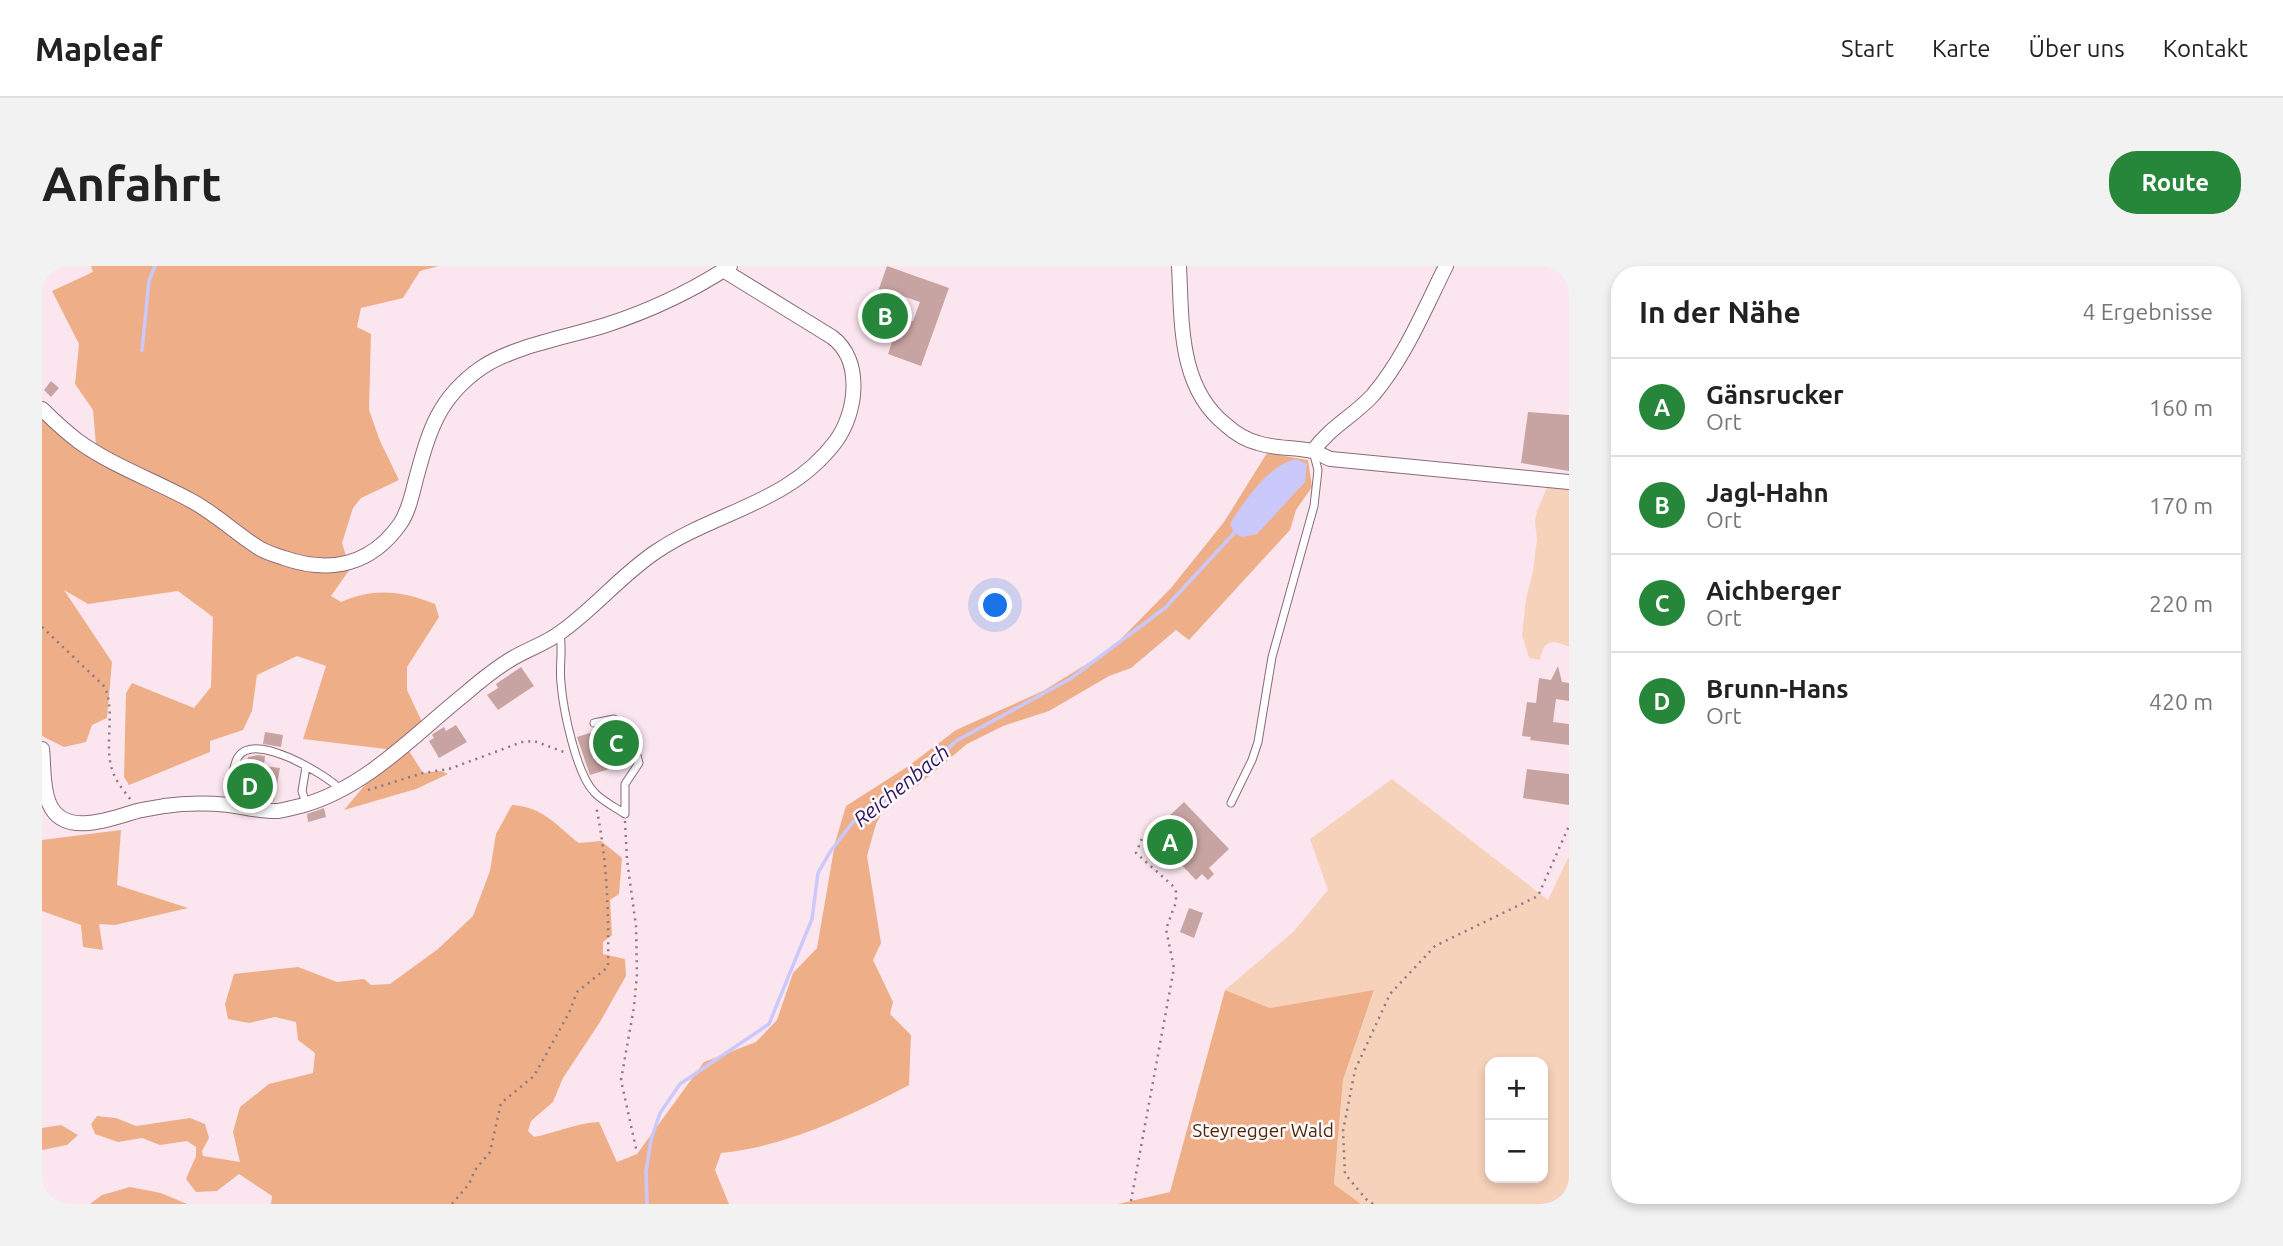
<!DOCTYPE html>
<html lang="de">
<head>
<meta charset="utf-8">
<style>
  :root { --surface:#fff; --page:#f2f2f2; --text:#222; --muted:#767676; --line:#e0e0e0; --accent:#268639 }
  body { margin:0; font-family:Ubuntu,sans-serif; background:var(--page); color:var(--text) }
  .controls { position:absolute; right:21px; bottom:21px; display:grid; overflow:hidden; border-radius:14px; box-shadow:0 4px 10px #0003 }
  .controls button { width:63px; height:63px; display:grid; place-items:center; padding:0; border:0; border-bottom:2px solid var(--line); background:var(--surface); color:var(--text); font:35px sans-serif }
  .you { position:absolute; left:954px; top:340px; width:24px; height:24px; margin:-18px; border:5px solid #fff; border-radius:50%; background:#1a73e8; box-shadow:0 0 0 10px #1a73e833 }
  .badge { display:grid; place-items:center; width:46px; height:46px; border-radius:50%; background:var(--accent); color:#fff; font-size:23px; font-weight:700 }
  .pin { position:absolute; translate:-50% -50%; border:4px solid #fff; box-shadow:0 2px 7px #0006 }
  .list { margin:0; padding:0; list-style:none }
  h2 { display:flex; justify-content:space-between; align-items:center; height:91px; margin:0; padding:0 28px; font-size:30px }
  h2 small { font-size:23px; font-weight:400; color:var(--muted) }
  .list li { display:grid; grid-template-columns:46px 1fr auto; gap:21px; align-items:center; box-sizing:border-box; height:98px; padding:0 28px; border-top:2px solid var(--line) }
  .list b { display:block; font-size:26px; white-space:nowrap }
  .list p { margin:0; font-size:23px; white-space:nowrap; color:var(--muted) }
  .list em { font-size:23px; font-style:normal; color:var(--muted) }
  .map { position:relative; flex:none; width:1527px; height:938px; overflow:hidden; border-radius:28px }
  header { display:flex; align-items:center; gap:42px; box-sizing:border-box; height:98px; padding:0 35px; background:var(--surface); border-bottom:2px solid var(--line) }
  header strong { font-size:33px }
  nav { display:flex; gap:38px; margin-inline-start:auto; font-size:24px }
  .intro { display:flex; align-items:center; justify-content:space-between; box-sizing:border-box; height:168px; padding:0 42px }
  h1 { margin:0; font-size:49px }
  .button { padding:18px 32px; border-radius:28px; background:var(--accent); color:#fff; font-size:24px; font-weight:700 }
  main { display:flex; gap:42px; padding:0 42px }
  aside { flex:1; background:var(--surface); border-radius:28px; box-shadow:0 4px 10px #0003 }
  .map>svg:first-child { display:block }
  .green { fill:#f7d2bb; fill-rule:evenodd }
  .forest { fill:#eeaf88 }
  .water { fill:#cbc8fc }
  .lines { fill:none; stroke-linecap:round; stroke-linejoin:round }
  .stream { stroke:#cbc8fc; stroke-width:3.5 }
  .building { fill:#c7a4a2; fill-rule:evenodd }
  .service-casing { stroke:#896b78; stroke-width:9 }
  .minor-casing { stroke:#896b78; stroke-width:16 }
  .path { stroke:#8a7a81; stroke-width:2.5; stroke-dasharray:2 5; stroke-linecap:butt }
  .service { stroke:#fff; stroke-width:7 }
  .minor { stroke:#fff; stroke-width:14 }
  .labels { text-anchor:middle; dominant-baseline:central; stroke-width:5; stroke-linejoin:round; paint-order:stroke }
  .park-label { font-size:19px; fill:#4f2709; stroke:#fff8fb }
  .water-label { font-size:21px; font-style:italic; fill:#2b1961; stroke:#fff8fb }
</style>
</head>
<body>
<header>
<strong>Mapleaf</strong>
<nav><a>Start</a><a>Karte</a><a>Über uns</a><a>Kontakt</a></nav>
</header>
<div class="intro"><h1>Anfahrt</h1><a class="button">Route</a></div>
<main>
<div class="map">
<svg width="1527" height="938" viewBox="0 0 1527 938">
  <rect width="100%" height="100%" fill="#fbe6ef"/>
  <path class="green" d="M 1506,219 L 1527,221 L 1527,381 C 1509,372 1501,375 1498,394 L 1487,392 L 1480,369 L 1484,333 L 1491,305 L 1495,274 L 1493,256 L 1495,245 Z
    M 1350,513 L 1506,634 L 1527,590 L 1527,938 L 1319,938 L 1292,918 L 1301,814 L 1332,725 L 1228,742 L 1183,724 L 1251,666 L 1286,624 L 1268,573 ZM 1448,796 L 1501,796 L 1501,912 L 1448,912 Z"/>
  <path class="forest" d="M 49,0 L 397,0 L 378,5 L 361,32 L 319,42 L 315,61 L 329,68 L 327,144 L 338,175 L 357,214 L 319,232 L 311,242 L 300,277 L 308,303 L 289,330 L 299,336 C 332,321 361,325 393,338 L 397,351 L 365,401 L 365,424 L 380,456 L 368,469 L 356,474 L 355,485 L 367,485 L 381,507 L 399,505 L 406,508 L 374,523 L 302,544 L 352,484 L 261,473 L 284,400 L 255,390 L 215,409 L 210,445 L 201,464 L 168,475 L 168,486 L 87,519 L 82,511 L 84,427 L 90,417 L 152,442 L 169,421 L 171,351 L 136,325 L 46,338 L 22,324 L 70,396 L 65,452 L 50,459 L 44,476 L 22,481 L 0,470 L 0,147 L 55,191 L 51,144 L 33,118 L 37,78 L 10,25 L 51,6 Z
    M 1225,187 L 1266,194 L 1270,221 L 1254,244 L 1248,264 L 1147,374 L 1134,364 L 1089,402 L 1067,410 L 1007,445 L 961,460 L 925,478 L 875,520 L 844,539 L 834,558 L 825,590 L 839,677 L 831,694 L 851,736 L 848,748 L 869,769 L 867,819 C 808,850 746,880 679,887 L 673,904 L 687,938 L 229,938 L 230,930 L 197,908 L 175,925 L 154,926 L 144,913 L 154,890 L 154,881 L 145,875 L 118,879 L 100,872 L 76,876 L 53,868 L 49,858 L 55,850 L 74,852 L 94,860 L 148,852 L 163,858 L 167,872 L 160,885 L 161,890 L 198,896 L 191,866 L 198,841 L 227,818 L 271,807 L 273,787 L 256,774 L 254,756 L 233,751 L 207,757 L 186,753 L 183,738 L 192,708 L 256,701 L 295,716 L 322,713 L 329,719 L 348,718 L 396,683 L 431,650 L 448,605 L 454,568 L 470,539 C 502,541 513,559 537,577 L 559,575 L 580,592 L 577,628 L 568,634 L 570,669 L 561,676 L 561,688 L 583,693 L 584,710 L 558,756 L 521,812 L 511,836 L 489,855 L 486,865 L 492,871 C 514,867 533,857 557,856 L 575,896 L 595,888 L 662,796 L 714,776 L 735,754 L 751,707 L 775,682 L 793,577 L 804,540 L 865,501 L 914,464 L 1001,425 L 1069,383 L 1129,322 L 1182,256 Z
    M 79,564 L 75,619 L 146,642 L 73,659 L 57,658 L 61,684 L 41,681 L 39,659 L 0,645 L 0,574 Z
    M 1183,724 L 1228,742 L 1332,724 L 1301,814 L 1292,918 L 1319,938 L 1076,938 L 1128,926 Z
    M 19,859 L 36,869 L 25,879 L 0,884 L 0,862 Z
    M 88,921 L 119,927 L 145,938 L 48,938 L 60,929 Z"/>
  <path class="water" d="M 1254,193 L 1265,198 L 1263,216 L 1215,268 L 1200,271 L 1192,267 L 1188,257 C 1205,233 1225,200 1254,193 Z"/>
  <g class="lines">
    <path class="stream" d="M 100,84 L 107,15 L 113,0
      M 605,938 L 604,905 L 609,874 L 618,847 L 638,818 L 727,758 L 770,653 L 776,607 L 788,586 L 811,556 L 855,528 L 914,475 L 1028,413 L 1123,342 L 1195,264"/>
  </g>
  <path class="building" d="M 845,0 L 907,22 L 879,100 L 846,88 L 851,73 L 823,62 ZM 852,27 L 878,36 L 871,55 L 845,46 Z
    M 9,115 L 17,122 L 9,131 L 2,124 Z
    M 1486,146 L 1527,149 L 1527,205 L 1479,197 Z
    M 1516,400 L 1520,416 L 1527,417 L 1527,435 L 1514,433 L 1511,456 L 1527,458 L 1527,479 L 1488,474 L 1489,471 L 1480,470 L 1485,436 L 1494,437 L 1497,412 L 1509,414 Z
    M 479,401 L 492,420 L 456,444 L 445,429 L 456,422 L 454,418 Z
    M 414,459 L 425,476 L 397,492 L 387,475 L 392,472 L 390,469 L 392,467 L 402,461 L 404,465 Z
    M 570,460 L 581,472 L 590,496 L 548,509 L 535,471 Z
    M 223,466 L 241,469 L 239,481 L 221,478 Z
    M 216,489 L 223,490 L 222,500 L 238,502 L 232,535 L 198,531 L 206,491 Z
    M 1485,503 L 1527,508 L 1527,539 L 1481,532 Z
    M 1142,536 L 1187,583 L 1167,602 L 1172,608 L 1166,614 L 1160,608 L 1154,614 L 1109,567 Z
    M 282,542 L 284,551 L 266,556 L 265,548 Z
    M 1147,642 L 1161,647 L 1152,672 L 1138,666 Z"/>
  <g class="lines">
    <g class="service-casing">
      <path id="service" d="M 518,368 C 521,385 517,401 519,417 C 521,443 534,507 552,526 C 560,535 573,541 583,548 L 583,518 L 597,497 C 593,481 586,462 572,453 L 552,457
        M 264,501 L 260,525 L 264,538
        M 1189,537 L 1210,494 L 1216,476 L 1230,391 L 1272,240 L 1276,204 L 1271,185
        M 187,539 C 189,525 189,504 196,491 C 212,465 283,508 298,523"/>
    </g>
    <g class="minor-casing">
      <path id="minor" d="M 1137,0 C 1140,56 1136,121 1184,159 C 1194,168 1204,174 1216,177 C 1234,183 1252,181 1270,185 C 1276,186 1282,191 1289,193 L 1527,216
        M 0,143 C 11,154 23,165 36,175 C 69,199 111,214 148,234 C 173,247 193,267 217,282 C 225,287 234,289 242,292 C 289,308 329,299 358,258 C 367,245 370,228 374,213 C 387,165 396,132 439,102 C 471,80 526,71 564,59 C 607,45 650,25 688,0
        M 1271,185 C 1288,161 1312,150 1331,129 C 1363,91 1382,44 1404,0
        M 0,483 C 2,501 0,520 7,537 C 21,572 69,553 95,545 C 103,543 113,542 122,540 C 143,537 166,537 187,539 C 203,541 219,546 236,545 C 244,544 254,541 262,539 C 325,521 374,467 423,428 C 438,415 454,402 471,392 C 486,383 505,377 519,366 C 553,342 580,308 615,285 C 675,245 748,237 794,175 C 815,146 821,94 790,71 L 681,4"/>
    </g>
    <path class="path" d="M 0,361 L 63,421 C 73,447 63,474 69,500 C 72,513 81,524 89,534
      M 326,524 L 381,507 L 407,503 L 480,476 L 492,475 L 522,486
      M 583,555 L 585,594 L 594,660 L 595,708 L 592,741 L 579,814 L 595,887
      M 1089,935 L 1132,702 L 1124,663 L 1134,636 L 1134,626 L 1130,619 L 1094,587 L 1101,570
      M 410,938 L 427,918 L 433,904 L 448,886 L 459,837 L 492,810 L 527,747 L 535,726 L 566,701 C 567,647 565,592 554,540
      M 1331,938 L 1324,933 L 1303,908 L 1301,865 L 1313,804 L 1348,728 L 1393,680 L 1496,630 L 1527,560"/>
    <use href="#service" class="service"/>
    <use href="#minor" class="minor"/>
  </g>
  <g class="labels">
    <g class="park-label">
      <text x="1221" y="864">Steyregger Wald</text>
    </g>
    <g class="water-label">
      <text transform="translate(859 519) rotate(-39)">Reichenbach</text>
    </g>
  </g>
</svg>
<div class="controls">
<button>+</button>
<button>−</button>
</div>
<div class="you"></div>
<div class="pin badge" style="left:1128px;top:576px">A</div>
<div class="pin badge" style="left:843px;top:50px">B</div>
<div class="pin badge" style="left:574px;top:477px">C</div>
<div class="pin badge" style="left:208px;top:520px">D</div>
</div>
<aside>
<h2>In der Nähe<small>4 Ergebnisse</small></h2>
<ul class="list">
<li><span class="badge">A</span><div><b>Gänsrucker</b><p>Ort</p></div><em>160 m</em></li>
<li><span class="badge">B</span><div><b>Jagl-Hahn</b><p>Ort</p></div><em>170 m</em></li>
<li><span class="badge">C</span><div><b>Aichberger</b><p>Ort</p></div><em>220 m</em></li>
<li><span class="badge">D</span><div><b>Brunn-Hans</b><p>Ort</p></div><em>420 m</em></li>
</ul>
</aside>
</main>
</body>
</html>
